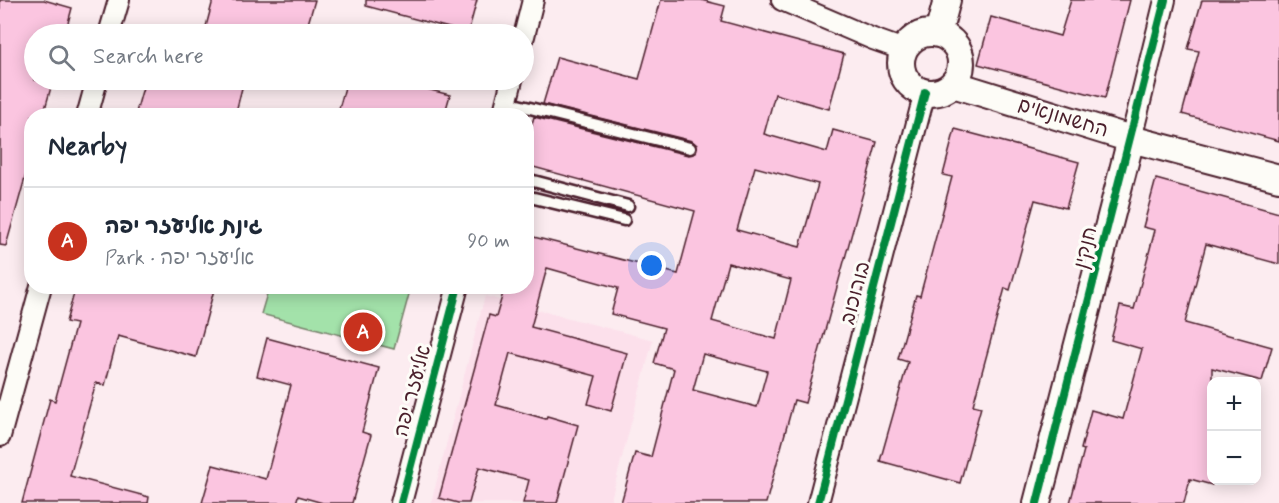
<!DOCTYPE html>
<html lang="en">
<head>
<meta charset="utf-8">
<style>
  :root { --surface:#fff; --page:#f6f6f7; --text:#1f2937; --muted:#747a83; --line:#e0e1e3; --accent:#c8321e }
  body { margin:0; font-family:Mynerve,"Playpen Sans Hebrew",sans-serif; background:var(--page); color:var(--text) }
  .controls { position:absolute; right:18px; bottom:18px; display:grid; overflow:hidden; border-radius:12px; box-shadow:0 3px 15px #0003 }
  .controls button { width:54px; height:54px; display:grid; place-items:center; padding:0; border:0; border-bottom:2px solid var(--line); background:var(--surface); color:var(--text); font:30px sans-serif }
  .you { position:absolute; left:652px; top:266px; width:21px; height:21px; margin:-15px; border:4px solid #fff; border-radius:50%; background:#1a73e8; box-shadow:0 0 0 9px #1a73e833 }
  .badge { display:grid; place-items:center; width:39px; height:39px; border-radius:50%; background:var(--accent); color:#fff; font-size:20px; font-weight:700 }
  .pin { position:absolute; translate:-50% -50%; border:3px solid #fff; box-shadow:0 2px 6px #0006 }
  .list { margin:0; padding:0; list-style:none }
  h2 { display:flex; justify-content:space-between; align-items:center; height:78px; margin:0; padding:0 24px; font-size:26px }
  h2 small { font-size:20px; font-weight:400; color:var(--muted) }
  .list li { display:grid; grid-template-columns:39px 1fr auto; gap:18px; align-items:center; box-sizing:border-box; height:108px; padding:0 24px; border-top:2px solid var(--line) }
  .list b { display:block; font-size:22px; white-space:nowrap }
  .list p { margin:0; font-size:20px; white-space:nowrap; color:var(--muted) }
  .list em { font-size:20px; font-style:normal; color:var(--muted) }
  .icon { flex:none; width:33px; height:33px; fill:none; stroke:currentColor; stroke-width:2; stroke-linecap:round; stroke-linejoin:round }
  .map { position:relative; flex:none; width:1279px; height:503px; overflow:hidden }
  .search { position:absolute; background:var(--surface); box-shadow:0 3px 15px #0003; left:24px; top:24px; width:510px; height:66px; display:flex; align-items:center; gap:15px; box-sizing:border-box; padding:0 21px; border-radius:33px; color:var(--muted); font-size:22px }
  .panel { position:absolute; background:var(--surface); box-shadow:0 3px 15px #0003; left:24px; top:108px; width:510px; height:186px; border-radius:24px }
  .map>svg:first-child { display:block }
  .built { fill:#fce0eb }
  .green { fill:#a3e2aa; stroke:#76806a; stroke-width:1.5 }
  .building { fill:#fbc5e0; stroke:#4a1f2b; stroke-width:1.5; fill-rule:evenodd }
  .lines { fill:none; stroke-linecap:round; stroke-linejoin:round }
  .service-casing { stroke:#4a1f2b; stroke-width:15 }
  .minor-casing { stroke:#4a1f2b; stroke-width:24 }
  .tertiary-casing { stroke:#4a1f2b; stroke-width:30 }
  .service { stroke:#fdfcf7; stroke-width:10 }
  .minor { stroke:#fdfcf7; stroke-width:20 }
  .tertiary { stroke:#fdfcf7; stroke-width:26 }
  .cycleway-casing { stroke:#fdfcf7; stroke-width:11 }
  .cycleway { stroke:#00873e; stroke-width:8 }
  .labels { text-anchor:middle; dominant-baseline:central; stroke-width:6; stroke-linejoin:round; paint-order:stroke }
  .street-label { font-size:20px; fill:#4a1f2b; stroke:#fdfcf7 }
</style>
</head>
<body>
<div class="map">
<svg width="1279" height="503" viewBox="0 0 1279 503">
  <rect width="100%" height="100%" fill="#fcecf0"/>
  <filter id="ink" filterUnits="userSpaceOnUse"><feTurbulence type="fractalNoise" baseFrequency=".0167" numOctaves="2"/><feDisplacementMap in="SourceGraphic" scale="12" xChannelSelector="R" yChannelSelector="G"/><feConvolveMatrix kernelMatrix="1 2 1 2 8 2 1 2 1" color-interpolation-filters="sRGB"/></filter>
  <g filter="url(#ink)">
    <path class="built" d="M 485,296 L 653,340 L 610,503 L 431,503 Z"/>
    <path class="green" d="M 269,287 L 269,286 L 411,287 L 394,349 L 261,314 Z"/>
    <path class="building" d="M 0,0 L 44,0 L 72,8 L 65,34 L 34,34 L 34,80 L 53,80 L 43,116 L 32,116 L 32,153 L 6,246 L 0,245 Z
      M 213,0 L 315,0 L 305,34 L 204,34 Z
      M 366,0 L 477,0 L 468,33 L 366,6 Z
      M 661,0 L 701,0 L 725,6 L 721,21 L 844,54 L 829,109 L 775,94 L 764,134 L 827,152 L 833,130 L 877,142 L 805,403 L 794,400 L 766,503 L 621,503 L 635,453 L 651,457 L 674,369 L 654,363 L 664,328 L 611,314 L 618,288 L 547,268 L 531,327 L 627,353 L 611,411 L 588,404 L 596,376 L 510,353 L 496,405 L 546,419 L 547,416 L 578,425 L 557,503 L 523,503 L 529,480 L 479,467 L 469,503 L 458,503 L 439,498 L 489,315 L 496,317 L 505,286 L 526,286 L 526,235 L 678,274 L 695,211 L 526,165 L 526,143 L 534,117 L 688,155 L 696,153 L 697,145 L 692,141 L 543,104 L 557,57 L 639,79 ZM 755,167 L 818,184 L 800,247 L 737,230 ZM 728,263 L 791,280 L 776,339 L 712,321 ZM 703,354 L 767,371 L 757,407 L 693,390 Z
      M 1071,0 L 1130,0 L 1105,98 L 978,64 L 991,17 L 1060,36 Z
      M 1202,0 L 1279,0 L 1279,141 L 1182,114 L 1199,51 L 1188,49 Z
      M 145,80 L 244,80 L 235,116 L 135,116 Z
      M 347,80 L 392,80 L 450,95 L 444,116 L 337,116 Z
      M 955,129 L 1079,162 L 1066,208 L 1035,200 L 1010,290 L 1005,288 L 973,405 L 981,407 L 960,483 L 880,461 L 908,362 L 898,359 L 916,295 L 920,296 L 952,177 L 943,175 Z
      M 1156,179 L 1279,213 L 1279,264 L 1206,244 L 1185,323 L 1272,347 L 1262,381 L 1212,368 L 1212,485 L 1190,479 L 1184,503 L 1070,503 L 1084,450 L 1081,449 L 1091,410 L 1123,419 L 1142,349 L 1111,340 L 1120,306 L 1134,309 L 1155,230 L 1143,227 Z
      M 76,286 L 215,286 L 196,357 L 118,336 L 105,385 L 96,383 L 70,476 L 149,497 L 148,503 L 22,503 L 50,399 L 55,401 L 76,324 L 66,322 Z
      M 267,338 L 379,368 L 362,432 L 371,435 L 352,503 L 323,503 L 298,496 L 296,503 L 202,503 L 213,465 L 266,479 L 291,385 L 257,376 Z"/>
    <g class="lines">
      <g class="service-casing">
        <path id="service" d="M 506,102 L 690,148
          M 526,179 L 628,206
          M 526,196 L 624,220"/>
      </g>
      <g class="minor-casing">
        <path id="minor" d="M 782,0 L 873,39 L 904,50
          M 109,34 L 119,0
          M 524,36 L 533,0
          M 87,116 L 97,80
          M 503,116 L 512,80
          M 1131,139 L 1165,0
          M 0,436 L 41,286
          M 401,503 L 458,286
          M 818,503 L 925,92"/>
      </g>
      <g class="tertiary-casing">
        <path id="tertiary" d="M901 63a30 30 0 1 1 60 0a30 30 0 1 1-60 0Z
          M 938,34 L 947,0
          M 953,84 L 1131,139 L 1279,178
          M 1037,503 L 1131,139"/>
      </g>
      <use href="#service" class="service"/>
      <use href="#minor" class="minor"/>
      <use href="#tertiary" class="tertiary"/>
      <g class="cycleway-casing">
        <path id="cycleway" d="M 401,503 L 458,286
          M 818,503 L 925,92
          M 1037,503 L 1165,0"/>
      </g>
      <use href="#cycleway" class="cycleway"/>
    </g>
  </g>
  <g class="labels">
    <g class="street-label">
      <text transform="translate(1063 118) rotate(17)">החשמונאים</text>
      <text transform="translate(1086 248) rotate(-76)">חנקין</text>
      <text transform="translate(856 293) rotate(-75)">בורוכוב</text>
      <text transform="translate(413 391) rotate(-75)">אליעזר יפה</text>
    </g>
  </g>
</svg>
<div class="controls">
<button>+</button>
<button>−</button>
</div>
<div class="you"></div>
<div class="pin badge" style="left:363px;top:332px">A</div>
<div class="search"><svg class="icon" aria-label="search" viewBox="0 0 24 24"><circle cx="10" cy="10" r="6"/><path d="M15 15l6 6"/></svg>Search here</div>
<section class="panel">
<h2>Nearby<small></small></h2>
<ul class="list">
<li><span class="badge">A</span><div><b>גינת אליעזר יפה</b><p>Park · אליעזר יפה</p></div><em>90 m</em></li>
</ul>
</section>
</div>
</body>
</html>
